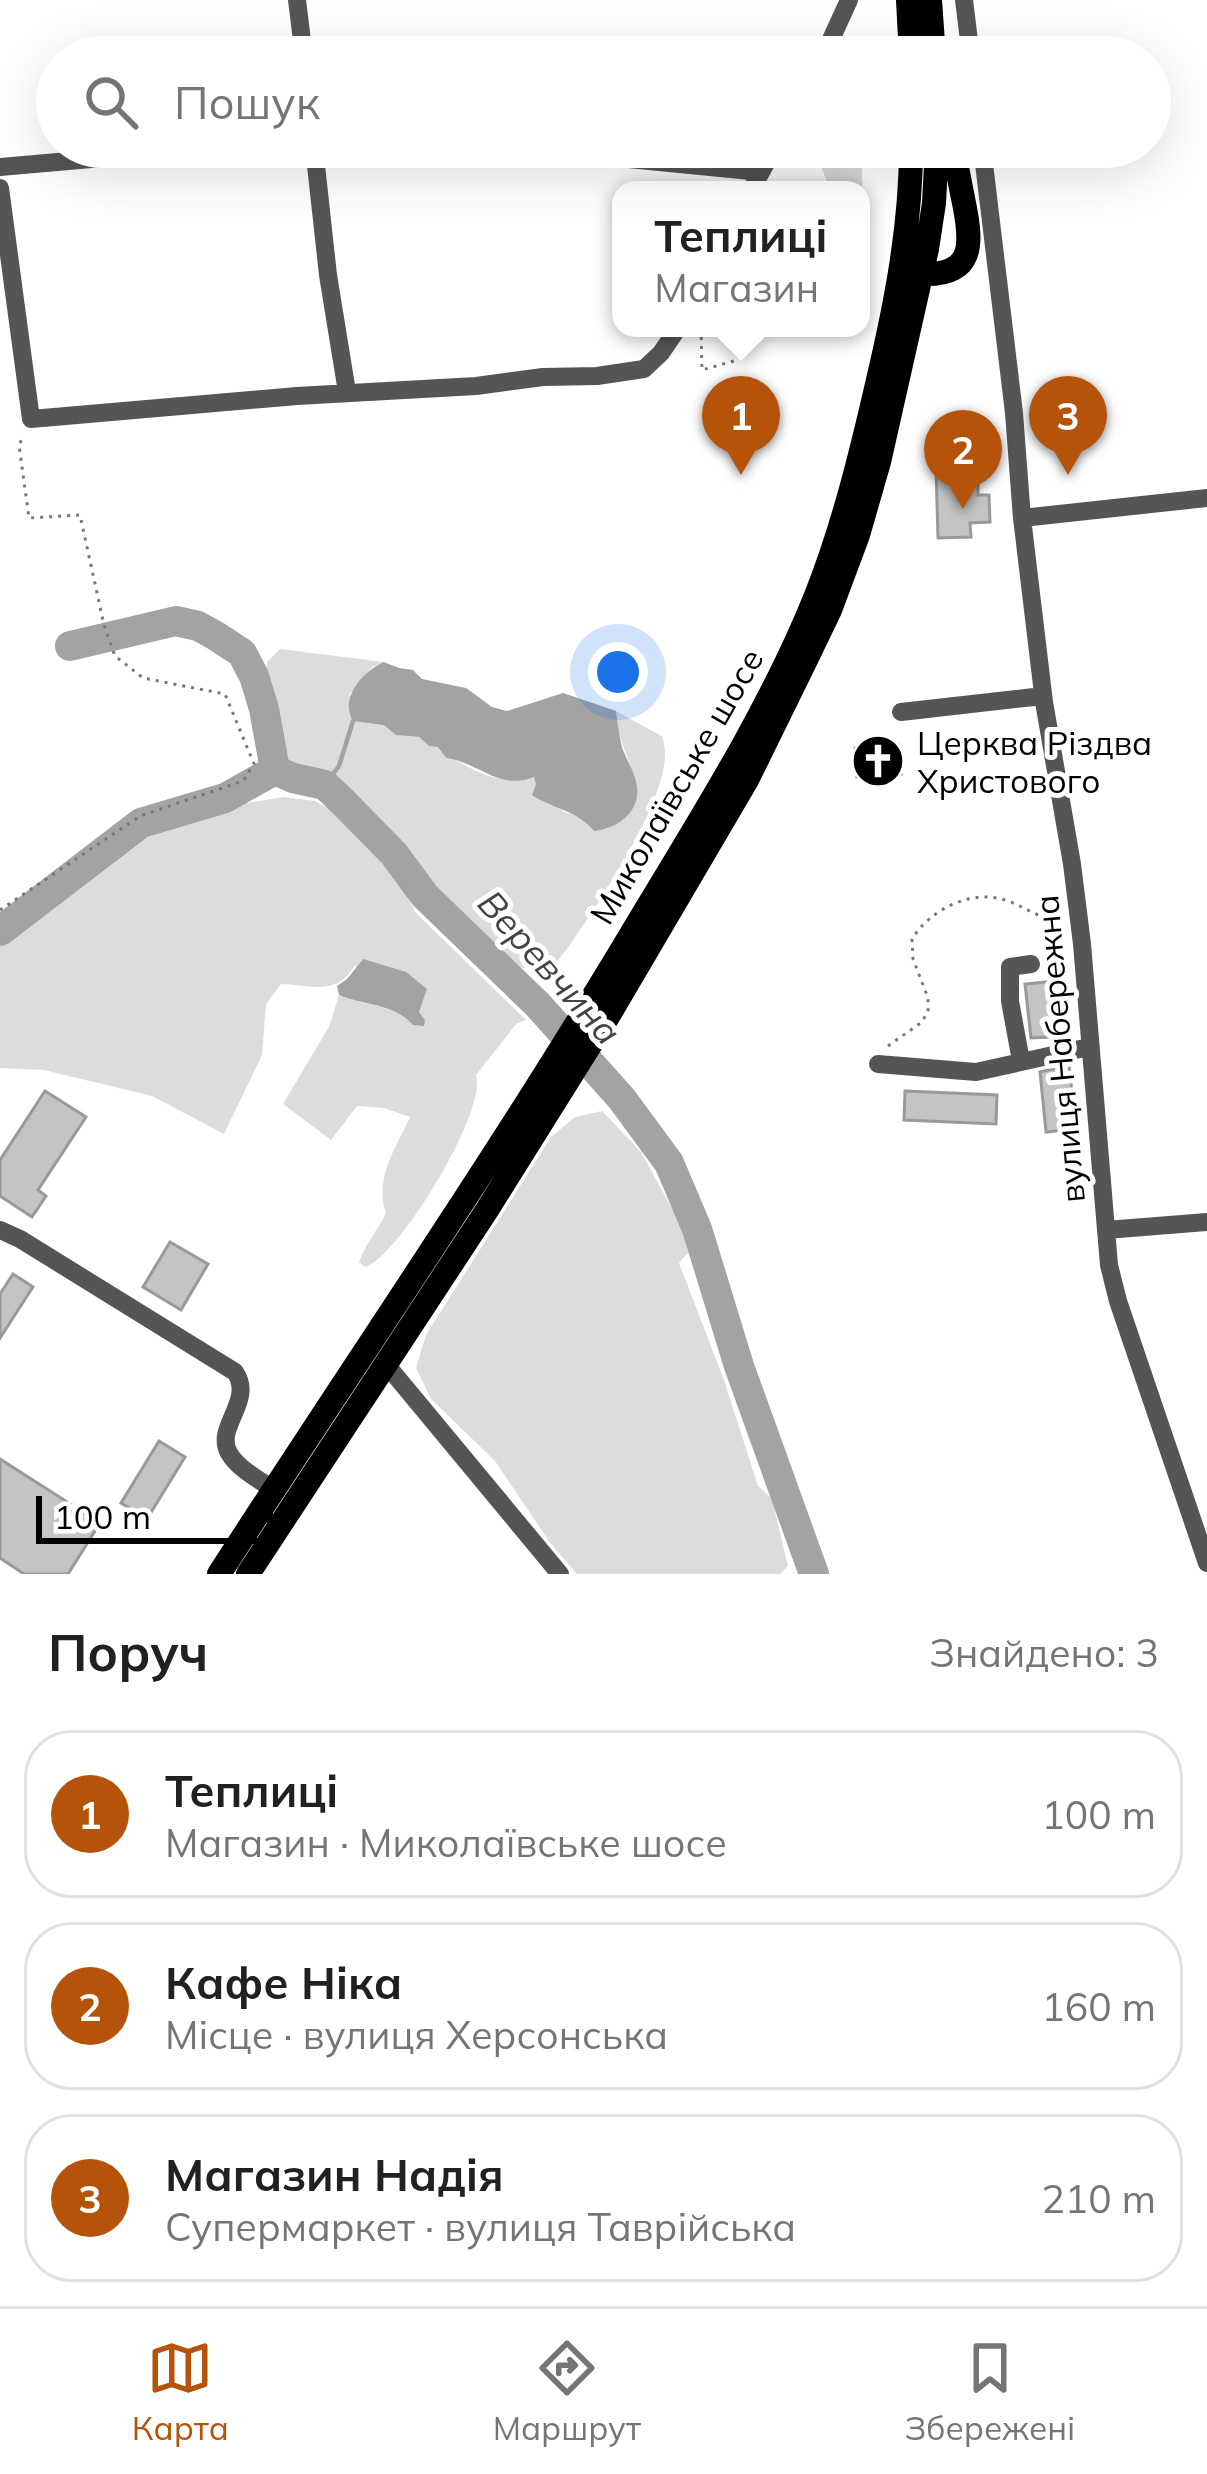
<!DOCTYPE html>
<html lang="uk">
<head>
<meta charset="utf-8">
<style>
  :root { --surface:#fff; --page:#f6f6f6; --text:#202124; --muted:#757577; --line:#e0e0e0; --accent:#b45309 }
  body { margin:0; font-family:Mulish,sans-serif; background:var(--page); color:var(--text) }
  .scale { position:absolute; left:36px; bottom:30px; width:237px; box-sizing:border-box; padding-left:12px; border:6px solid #000; border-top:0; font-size:33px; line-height:42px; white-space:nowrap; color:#000; -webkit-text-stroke:9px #fff; paint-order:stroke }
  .you { position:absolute; left:618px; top:672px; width:42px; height:42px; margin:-30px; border:9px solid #fff; border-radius:50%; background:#1a73e8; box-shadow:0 0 0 18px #1a73e833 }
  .badge { display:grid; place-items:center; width:78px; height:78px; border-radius:50%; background:var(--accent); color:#fff; font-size:39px; font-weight:700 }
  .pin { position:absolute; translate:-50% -99px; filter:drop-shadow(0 3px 6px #0008) }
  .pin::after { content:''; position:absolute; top:63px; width:42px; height:36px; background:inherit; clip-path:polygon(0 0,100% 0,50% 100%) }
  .popup { position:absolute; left:612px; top:181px; width:258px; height:156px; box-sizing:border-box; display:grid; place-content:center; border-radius:24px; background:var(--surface); filter:drop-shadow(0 3px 9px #0005); font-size:39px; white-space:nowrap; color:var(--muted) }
  .popup b { font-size:45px; color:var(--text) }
  .popup::after { content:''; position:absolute; left:50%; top:100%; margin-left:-24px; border:24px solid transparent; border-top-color:var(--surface) }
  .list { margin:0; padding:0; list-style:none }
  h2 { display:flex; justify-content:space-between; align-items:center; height:156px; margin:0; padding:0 48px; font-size:51px }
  h2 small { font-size:39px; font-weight:400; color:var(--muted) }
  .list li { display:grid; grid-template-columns:78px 1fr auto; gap:36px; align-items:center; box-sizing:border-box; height:168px; margin:0 24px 24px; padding:0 24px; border:3px solid var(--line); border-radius:48px }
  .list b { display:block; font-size:45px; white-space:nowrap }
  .list p { margin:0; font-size:39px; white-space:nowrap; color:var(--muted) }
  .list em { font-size:39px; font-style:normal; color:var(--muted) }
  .icon { flex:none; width:66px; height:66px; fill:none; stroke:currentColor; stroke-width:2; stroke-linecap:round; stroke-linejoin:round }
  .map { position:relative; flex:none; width:1207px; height:1574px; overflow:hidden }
  .search { position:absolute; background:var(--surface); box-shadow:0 12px 48px #0002; left:36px; right:36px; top:36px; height:132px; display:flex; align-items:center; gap:30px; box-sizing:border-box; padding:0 42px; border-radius:66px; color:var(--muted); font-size:45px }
  .sheet { height:732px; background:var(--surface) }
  nav { display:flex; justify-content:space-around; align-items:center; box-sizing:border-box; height:168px; border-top:3px solid var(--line); background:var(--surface); font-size:33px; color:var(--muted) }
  nav a { display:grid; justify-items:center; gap:6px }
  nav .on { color:var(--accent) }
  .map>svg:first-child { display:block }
  .green { fill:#dcdcdc }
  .water { fill:#a3a3a3 }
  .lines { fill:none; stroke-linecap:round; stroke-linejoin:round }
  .stream { stroke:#a3a3a3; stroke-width:4.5 }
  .river { stroke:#a3a3a3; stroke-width:30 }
  .building { fill:#c4c4c4; stroke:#999; stroke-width:3 }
  .path { stroke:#777; stroke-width:3; stroke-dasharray:3 6; stroke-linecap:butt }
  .minor { stroke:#555; stroke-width:18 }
  .major { stroke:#000; stroke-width:24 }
  .labels { text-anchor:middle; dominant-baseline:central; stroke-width:10; stroke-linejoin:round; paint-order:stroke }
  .poi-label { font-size:33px; fill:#000; stroke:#fff; text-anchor:start }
  .street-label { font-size:33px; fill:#000; stroke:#fff }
  .water-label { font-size:36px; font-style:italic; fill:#444; stroke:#fff }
</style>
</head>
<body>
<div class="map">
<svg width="1207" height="1574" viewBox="0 0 1207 1574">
  <rect width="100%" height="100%" fill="#fff"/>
  <path class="green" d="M 804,147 L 861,147 L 863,205 L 861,210 L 861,190 L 830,190 L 819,161 L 806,154 Z
    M 280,649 L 384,662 L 372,667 L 349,695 C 368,711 393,739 419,737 L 429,746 L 438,746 L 446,758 C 459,760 463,765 474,770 C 495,780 513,782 535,777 L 536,784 L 564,812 L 582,816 L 631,768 L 618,731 L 616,711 L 663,737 C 664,744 665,750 665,756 C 664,809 585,927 551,970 L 522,968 L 452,913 L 366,809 L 343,787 L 323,776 L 304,777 L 289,771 L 283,762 L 266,692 L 267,662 Z
    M 284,797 L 315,801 L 339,814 L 401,885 L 416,913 L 526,1020 L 516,1024 L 476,1075 C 488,1110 398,1258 365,1267 L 359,1262 C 365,1244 378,1230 386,1213 C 374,1178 396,1148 410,1117 L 384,1108 L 357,1106 L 331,1140 L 283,1104 L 329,1027 L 339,995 C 367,1007 391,1003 414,1025 L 424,1026 L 355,965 C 336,997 313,985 281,984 L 266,1004 L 262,1055 L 224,1134 L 152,1096 L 44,1070 L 0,1068 L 0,924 L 106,845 L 228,806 Z
    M 602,1111 L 641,1152 L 693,1247 L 679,1263 L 724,1380 L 758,1486 L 772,1499 L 788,1566 L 780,1574 L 577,1574 L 551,1544 L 495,1461 L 431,1399 L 416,1368 L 426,1335 L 551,1137 L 575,1117 Z"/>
  <path class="water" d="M 384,662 L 399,668 L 413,670 L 422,679 L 466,688 L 492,707 L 507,711 L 563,693 L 616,711 C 618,725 619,737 623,750 C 627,760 632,768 635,778 C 645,808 621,828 594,831 C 577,810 555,810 532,795 L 536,784 L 534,777 C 499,791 478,762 446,758 L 438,747 L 429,746 L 419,737 L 396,735 L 384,725 L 353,721 C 339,698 363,671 384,662 Z
    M 363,959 L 406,972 L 427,989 L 419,1012 L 425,1020 L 424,1026 L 413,1025 C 393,1003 366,1006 339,995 L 337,986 L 347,979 Z"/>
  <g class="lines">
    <path class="stream" d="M 325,785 L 339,766 L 353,721"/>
    <path class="river" d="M 70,646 L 176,621 L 198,626 L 216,636 L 242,653 L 254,676 L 264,709 L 275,770
      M 0,931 L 141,823 L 225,798 L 275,770 L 293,778 L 325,785 L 343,802 L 394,854 L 425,896 L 538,1005 L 622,1099 L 669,1163 L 697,1229 L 739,1366 L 814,1574"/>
  </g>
  <path class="building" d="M 978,467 L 978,495 L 989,495 L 990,522 L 970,523 L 971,537 L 938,538 L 936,468 Z
    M 898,745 L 901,774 L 857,777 L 855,748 Z
    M 1047,982 L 1048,994 L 1064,993 L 1067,1021 L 1049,1023 L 1051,1037 L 1031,1038 L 1025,984 Z
    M 1069,1065 L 1076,1129 L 1046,1132 L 1040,1072 Z
    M 45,1091 L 86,1117 L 38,1190 L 46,1196 L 32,1217 L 0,1196 L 0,1160 Z
    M 905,1091 L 997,1095 L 996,1124 L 904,1120 Z
    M 170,1242 L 208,1264 L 181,1310 L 143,1287 Z
    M 13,1274 L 33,1287 L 0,1338 L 0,1294 Z
    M 159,1441 L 185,1457 L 147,1519 L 121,1503 Z
    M 0,1459 L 100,1523 L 68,1574 L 24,1574 L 0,1558 Z"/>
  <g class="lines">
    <path class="path" d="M 701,328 L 702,370 L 737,360
      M 0,910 L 140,816 L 243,781 L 254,764 L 225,694 L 143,678 L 115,656 L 104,625 L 80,515 L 29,518 L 19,445 L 23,437
      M 888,1046 L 922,1022 L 928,1011 L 928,998 L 913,959 L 912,939 C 930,910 970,889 1005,900 C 1024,906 1039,919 1059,920"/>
    <path class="minor" d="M 297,0 L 304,57
      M 964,0 L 971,57
      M 823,57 L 849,0
      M 314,147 L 328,275 L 347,392
      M 507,147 L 761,172
      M 982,147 L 1014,413 L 1022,518 L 1044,702 L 1072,864 L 1082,944 L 1109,1265 L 1118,1301 L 1207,1563
      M 0,167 L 228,147
      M 0,188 L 31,419 L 297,396 L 476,386 L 543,377 L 597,376 L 644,369 L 661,353 L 678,328
      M 751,190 L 775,147
      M 1022,518 L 1207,498
      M 901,712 L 1043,696
      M 1021,1061 L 1010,1001 L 1010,967 L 1031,964
      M 878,1064 L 976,1072 L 1089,1047
      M 0,1230 L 20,1239 L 235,1372 C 255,1401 214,1427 229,1453 C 238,1469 259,1479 273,1490
      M 1106,1230 L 1207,1222
      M 385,1363 L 560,1574"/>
    <path class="major" d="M 908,0 L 911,57
      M 930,0 L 934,57
      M 922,274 C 975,276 972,243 964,203 C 960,184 957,166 953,147
      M 219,1574 C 352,1368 491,1166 618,956 C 686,841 765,722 815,598 C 843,528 861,454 878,380 C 896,303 911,226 911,147
      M 248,1574 L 487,1210 L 609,1015 L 747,780 L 805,662 L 830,610 L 858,535 L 879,462 L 927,249 L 934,203 L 937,147"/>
  </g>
  <defs>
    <g id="church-disc" transform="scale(2.7)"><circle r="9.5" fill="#000" stroke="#fff"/><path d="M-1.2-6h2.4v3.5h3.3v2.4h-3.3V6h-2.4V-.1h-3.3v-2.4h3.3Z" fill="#fff"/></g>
  </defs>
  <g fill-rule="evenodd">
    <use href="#church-disc" x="878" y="761"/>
  </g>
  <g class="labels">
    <g class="poi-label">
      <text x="917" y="742">Церква Різдва<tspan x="917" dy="38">Христового</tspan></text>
    </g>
    <g class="street-label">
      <text transform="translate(676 786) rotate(-60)">Миколаївське шосе</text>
      <text transform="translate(1059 1049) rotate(-95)">вулиця Набережна</text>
    </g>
    <g class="water-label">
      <text transform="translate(550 967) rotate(48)">Веревчина</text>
    </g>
  </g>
</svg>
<div class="scale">100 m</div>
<div class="you"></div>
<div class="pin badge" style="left:741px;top:475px">1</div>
<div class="popup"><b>Теплиці</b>Магазин</div>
<div class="pin badge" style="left:963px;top:509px">2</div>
<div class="pin badge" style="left:1068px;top:475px">3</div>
<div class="search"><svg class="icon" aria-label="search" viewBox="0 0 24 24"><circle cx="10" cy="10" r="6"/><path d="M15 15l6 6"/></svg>Пошук</div>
</div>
<section class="sheet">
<h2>Поруч<small>Знайдено: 3</small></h2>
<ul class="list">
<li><span class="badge">1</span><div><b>Теплиці</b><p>Магазин · Миколаївське шосе</p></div><em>100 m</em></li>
<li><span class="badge">2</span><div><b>Кафе Ніка</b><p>Місце · вулиця Херсонська</p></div><em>160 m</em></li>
<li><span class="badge">3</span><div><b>Магазин Надія</b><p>Супермаркет · вулиця Таврійська</p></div><em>210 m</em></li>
</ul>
</section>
<nav>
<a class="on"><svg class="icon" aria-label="map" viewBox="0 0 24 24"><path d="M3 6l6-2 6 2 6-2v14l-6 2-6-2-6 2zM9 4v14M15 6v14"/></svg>Карта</a>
<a><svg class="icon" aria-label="directions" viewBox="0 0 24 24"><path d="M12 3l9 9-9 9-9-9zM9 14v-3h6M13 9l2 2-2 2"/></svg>Маршрут</a>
<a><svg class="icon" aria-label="saved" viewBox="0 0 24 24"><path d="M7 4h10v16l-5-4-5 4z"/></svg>Збережені</a>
</nav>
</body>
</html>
